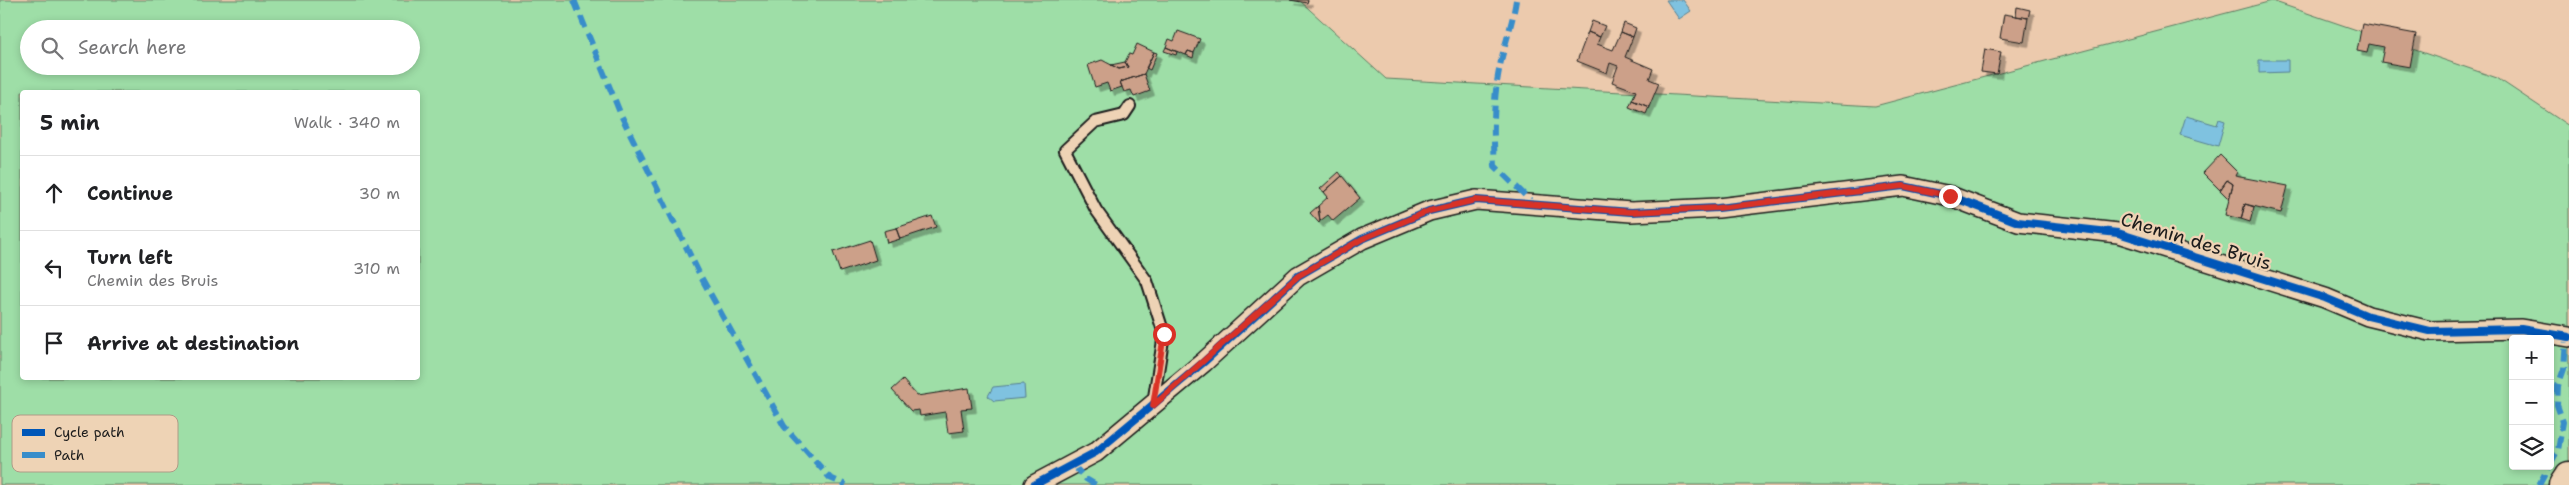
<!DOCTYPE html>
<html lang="en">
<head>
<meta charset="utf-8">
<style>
  :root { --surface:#fff; --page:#f6f6f6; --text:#202124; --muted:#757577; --line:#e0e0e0 }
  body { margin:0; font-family:"Shantell Sans",sans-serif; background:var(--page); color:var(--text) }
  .controls { position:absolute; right:15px; bottom:15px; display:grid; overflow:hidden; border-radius:5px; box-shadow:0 2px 8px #0003 }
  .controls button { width:45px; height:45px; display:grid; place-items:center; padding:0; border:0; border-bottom:1px solid var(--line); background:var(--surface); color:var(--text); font:25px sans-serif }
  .stop { position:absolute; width:15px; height:15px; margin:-11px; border:4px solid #d93025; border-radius:50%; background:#fff }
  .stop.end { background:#d93025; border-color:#fff; box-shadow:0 1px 5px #0008 }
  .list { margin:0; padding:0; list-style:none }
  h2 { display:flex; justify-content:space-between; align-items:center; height:65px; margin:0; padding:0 20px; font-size:21px }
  h2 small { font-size:16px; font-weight:400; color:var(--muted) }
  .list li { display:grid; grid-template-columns:32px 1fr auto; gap:15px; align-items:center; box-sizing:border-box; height:75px; padding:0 20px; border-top:1px solid var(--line) }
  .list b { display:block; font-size:19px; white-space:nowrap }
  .list p { margin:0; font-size:16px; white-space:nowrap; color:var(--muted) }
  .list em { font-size:16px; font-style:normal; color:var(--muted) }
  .icon { flex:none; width:28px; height:28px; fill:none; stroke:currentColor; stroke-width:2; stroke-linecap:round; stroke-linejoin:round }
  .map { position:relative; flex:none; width:2569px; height:485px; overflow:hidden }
  .search { position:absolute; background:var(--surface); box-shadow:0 2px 8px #0003; left:20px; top:20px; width:400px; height:55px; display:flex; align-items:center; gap:12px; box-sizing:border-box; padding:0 18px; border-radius:28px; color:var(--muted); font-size:19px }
  .panel { position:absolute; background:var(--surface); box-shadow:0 2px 8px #0003; left:20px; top:90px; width:400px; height:290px; border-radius:5px }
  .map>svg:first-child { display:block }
  .green { fill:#9edea7; stroke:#5d7d62; fill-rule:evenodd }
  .water { fill:#7fc2e0; stroke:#578092 }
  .building { fill:#cca089; stroke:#1c1c1c; filter:url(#shadow) }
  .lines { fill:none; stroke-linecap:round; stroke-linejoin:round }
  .lane-casing { stroke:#1c1c1c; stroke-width:14 }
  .street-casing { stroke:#1c1c1c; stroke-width:22 }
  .secondary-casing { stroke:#1c1c1c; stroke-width:31 }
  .lane { stroke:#eed3b5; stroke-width:10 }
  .street { stroke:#eed3b5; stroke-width:19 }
  .secondary { stroke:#eed3b5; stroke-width:28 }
  .quiet { stroke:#388dca; stroke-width:6; stroke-dasharray:12 6; stroke-linecap:butt }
  .cycleway-casing { stroke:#eed3b5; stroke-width:11 }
  .cycleway { stroke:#0057b8; stroke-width:8 }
  .route { stroke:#d93025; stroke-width:6 }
  .labels { text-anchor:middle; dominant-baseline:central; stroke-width:4.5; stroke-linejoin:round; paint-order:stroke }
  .street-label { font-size:19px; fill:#1c1c1c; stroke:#eed3b5 }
  .key { fill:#eed3b5; stroke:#af9c87; stroke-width:1 }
  .key-label { font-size:14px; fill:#1c1c1c }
</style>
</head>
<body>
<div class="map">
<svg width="2569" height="485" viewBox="0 0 2569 485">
  <defs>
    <filter id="shadow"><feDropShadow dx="4.5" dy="4.5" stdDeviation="0" flood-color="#0004"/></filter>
  </defs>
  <rect width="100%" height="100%" fill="#eccaad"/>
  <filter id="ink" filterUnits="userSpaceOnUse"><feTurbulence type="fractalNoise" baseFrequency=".02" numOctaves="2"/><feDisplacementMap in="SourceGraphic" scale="10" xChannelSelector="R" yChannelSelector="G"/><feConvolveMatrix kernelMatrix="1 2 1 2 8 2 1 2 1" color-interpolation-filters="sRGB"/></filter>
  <g filter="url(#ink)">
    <path class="green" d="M 0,0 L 1299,0 L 1386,79 L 1875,106 L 2272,1 L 2497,78 L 2569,126 L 2569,485 L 0,485 ZM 29,29 L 411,29 L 411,66 L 29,66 ZM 22,92 L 418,92 L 418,378 L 22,378 ZM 2513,339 L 2550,339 L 2550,466 L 2513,466 Z"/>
    <path class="water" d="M 1666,0 L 1683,0 L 1691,11 L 1679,19 Z
      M 2259,60 L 2288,60 L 2288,72 L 2259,73 Z
      M 2186,116 L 2217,125 L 2219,119 L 2225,121 L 2218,146 L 2180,135 Z
      M 1024,384 L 1025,398 L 994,401 L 988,396 L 993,387 Z"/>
    <path class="building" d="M 1290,0 L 1308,0 L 1307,3 Z
      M 2017,7 L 2030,10 L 2028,18 L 2016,16 Z
      M 2004,14 L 2028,18 L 2024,42 L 2000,38 Z
      M 1592,21 L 1605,26 L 1600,37 L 1588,32 Z
      M 1624,23 L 1636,28 L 1633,37 L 1621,32 Z
      M 2362,24 L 2416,34 L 2410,67 L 2381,62 L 2384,47 L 2369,44 L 2367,53 L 2357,51 Z
      M 1178,31 L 1200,39 L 1194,53 L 1188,51 L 1186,55 L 1166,47 L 1169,39 L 1174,41 Z
      M 1588,32 L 1600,37 L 1597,44 L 1613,50 L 1621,32 L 1633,37 L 1625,57 L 1653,69 L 1649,79 L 1659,83 L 1649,107 L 1632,100 L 1636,91 L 1612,82 L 1618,66 L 1610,63 L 1607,73 L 1577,61 Z
      M 1137,44 L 1154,52 L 1144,74 L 1120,82 L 1122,87 L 1110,91 L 1107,83 L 1095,87 L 1088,65 L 1102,60 L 1119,69 L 1128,67 L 1125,62 L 1129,54 L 1132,55 Z
      M 1166,47 L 1177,52 L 1176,55 L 1164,51 Z
      M 1985,49 L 2001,52 L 1997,74 L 1981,72 Z
      M 1188,51 L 1194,53 L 1193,58 L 1186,55 Z
      M 1154,52 L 1157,53 L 1150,70 L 1146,68 Z
      M 1125,62 L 1128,67 L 1119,69 L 1111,65 Z
      M 1144,74 L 1150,91 L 1134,97 L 1131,90 L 1124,92 L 1120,82 Z
      M 1632,100 L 1649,107 L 1646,114 L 1629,107 Z
      M 2220,155 L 2237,172 L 2235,176 L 2288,186 L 2281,213 L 2245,204 L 2241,219 L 2225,215 L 2233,184 L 2227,180 L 2220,190 L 2203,173 Z
      M 1339,172 L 1342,176 L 1324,192 L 1320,189 Z
      M 1342,176 L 1360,198 L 1333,221 L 1328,215 L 1320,221 L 1318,206 L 1328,197 L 1324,192 Z
      M 2227,180 L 2233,184 L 2229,199 L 2220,190 Z
      M 2245,204 L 2254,207 L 2250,222 L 2241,219 Z
      M 1318,206 L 1320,221 L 1319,223 L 1310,213 Z
      M 932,216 L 936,227 L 900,239 L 896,228 Z
      M 896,228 L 900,239 L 887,243 L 884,231 Z
      M 870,240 L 876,260 L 840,272 L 833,252 Z
      M 903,380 L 917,396 L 969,388 L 972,408 L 961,409 L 964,431 L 948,433 L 945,412 L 920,416 L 919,410 L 911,411 L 892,390 Z"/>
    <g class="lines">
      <g class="lane-casing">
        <path id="lane" d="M 1130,106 L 1124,115 L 1095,122 L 1065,150 L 1096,210 L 1147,281 L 1164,334 L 1153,403"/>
      </g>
      <g class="street-casing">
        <path id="street" d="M 1034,485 L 1096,452 L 1204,362 L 1298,276 L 1362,239 L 1429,211 L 1476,200 L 1631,212 L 1718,208 L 1903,186 L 1950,196 L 2018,222 L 2118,233 L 2325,298 L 2368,316 L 2430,331 L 2521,329 L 2569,337"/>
      </g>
      <g class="secondary-casing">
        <path id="secondary" d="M 2563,485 L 2569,476"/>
      </g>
      <use href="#lane" class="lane"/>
      <use href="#street" class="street"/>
      <use href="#secondary" class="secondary"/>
      <path class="quiet" d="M 574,0 L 621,115 L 701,277 L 784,426 L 830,478 L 846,485
        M 1516,0 C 1513,21 1506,40 1501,61 C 1493,95 1493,131 1495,166 L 1534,204
        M 2550,464 L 2558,450 L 2563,422 L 2557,405 L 2558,386 L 2564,369 L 2566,338
        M 1073,465 L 1086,479 L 1096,485
        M 2539,485 L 2549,466"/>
      <g class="cycleway-casing">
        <path id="cycleway" d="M 1034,485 L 1096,452 L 1204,362 L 1298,276 L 1362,239 L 1429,211 L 1476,200 L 1631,212 L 1718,208 L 1903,186 L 1950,196 L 2018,222 L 2118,233 L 2325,298 L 2368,316 L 2430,331 L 2521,329 L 2569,337"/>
      </g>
      <use href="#cycleway" class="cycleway"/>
    </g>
  </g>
  <g class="lines" filter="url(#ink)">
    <path class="route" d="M 1164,334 L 1153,406 L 1298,276 L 1362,239 L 1429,211 L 1476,200 L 1631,212 L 1718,208 L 1903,186 L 1950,196"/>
  </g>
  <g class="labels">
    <g class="street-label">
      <text transform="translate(2196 241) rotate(17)">Chemin des Bruis</text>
    </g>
  </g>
  <rect x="12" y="415" width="166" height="57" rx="8" class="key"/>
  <rect x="22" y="429" width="23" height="7" fill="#0057b8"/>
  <rect x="22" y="452" width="23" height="6" fill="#388dca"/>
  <g class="key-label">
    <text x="54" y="437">Cycle path</text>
    <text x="54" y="460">Path</text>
  </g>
</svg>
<div class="controls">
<button>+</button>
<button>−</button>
<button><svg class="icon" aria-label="layers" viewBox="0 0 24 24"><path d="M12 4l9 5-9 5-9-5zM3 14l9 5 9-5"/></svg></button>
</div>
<div class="stop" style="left:1164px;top:334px"></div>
<div class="stop end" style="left:1950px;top:196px"></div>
<div class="search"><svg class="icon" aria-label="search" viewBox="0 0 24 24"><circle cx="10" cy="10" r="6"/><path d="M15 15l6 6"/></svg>Search here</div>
<section class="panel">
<h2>5 min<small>Walk · 340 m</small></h2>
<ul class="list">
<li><svg class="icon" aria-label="ahead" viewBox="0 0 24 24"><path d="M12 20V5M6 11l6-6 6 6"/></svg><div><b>Continue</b></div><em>30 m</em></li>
<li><svg class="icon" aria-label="left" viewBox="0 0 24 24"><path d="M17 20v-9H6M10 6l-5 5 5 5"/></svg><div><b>Turn left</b><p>Chemin des Bruis</p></div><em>310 m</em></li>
<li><svg class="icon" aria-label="arrive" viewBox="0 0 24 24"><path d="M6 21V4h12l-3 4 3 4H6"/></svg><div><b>Arrive at destination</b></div></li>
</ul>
</section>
</div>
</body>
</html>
